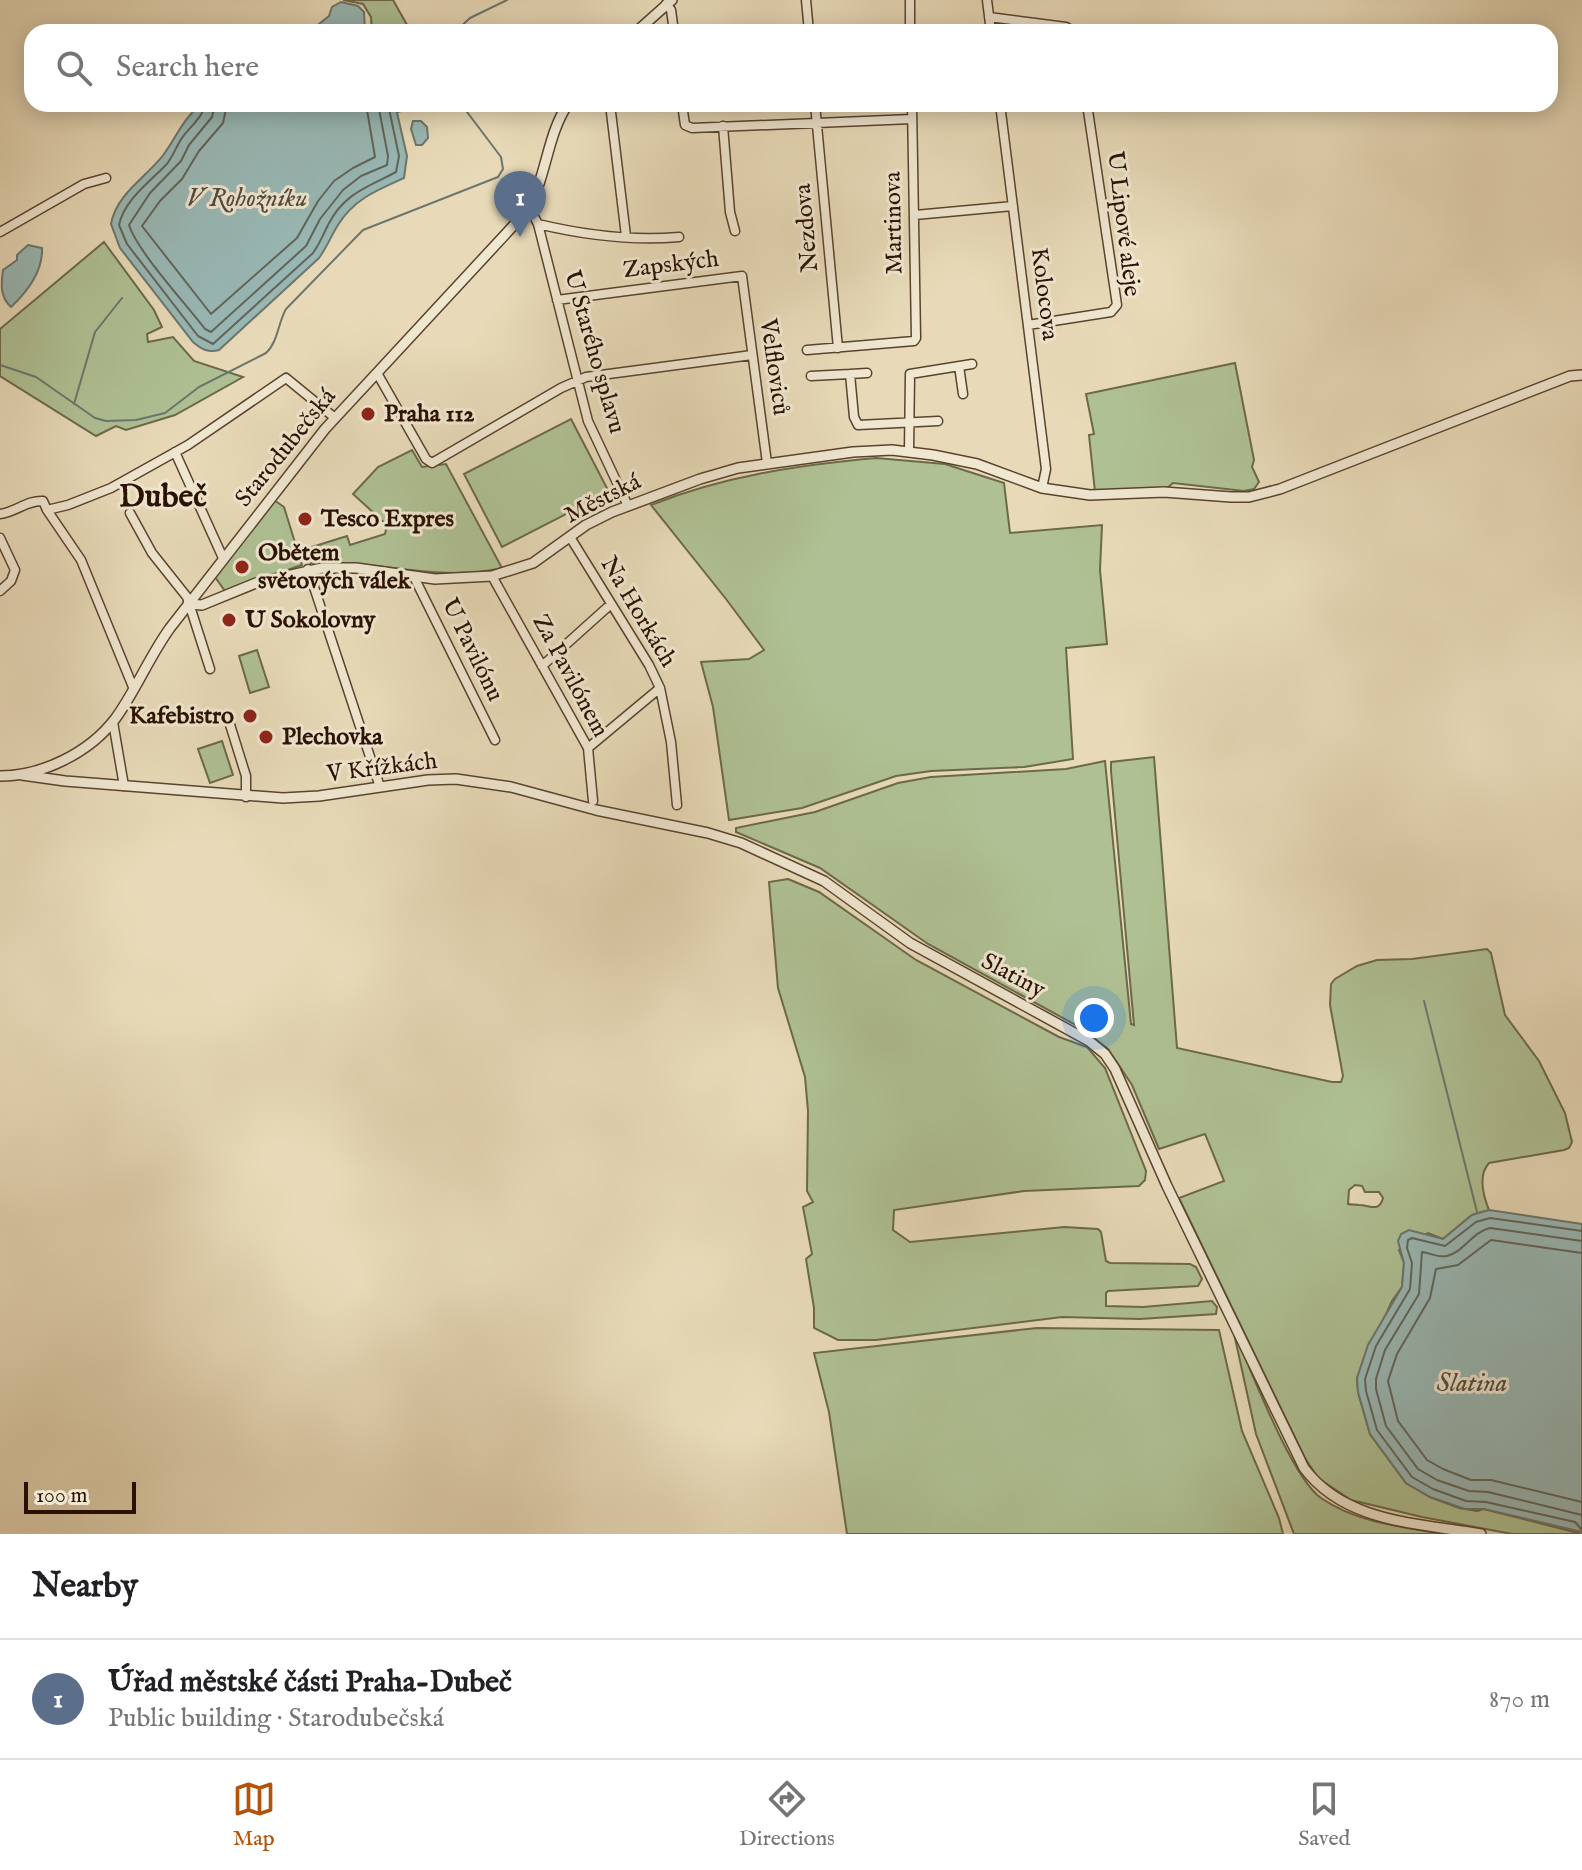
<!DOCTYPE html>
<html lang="en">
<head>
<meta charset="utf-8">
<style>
  :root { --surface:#fff; --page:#f2f2f2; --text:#202124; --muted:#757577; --line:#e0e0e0; --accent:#b45309 }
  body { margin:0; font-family:"IM FELL English",serif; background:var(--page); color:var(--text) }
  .scale { position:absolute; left:24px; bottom:20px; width:112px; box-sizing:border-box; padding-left:8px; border:4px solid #2a1100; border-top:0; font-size:22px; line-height:28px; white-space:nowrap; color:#2a1100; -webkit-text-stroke:6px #f0e7d1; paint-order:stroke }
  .you { position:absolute; left:1094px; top:1018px; width:28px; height:28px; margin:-20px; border:6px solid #fff; border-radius:50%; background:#1a73e8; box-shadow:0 0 0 12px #1a73e833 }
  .badge { display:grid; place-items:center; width:52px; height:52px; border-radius:50%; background:var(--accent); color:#fff; font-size:26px; font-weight:700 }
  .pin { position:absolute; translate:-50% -66px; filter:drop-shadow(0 2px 4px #0008) }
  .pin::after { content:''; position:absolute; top:42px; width:28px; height:24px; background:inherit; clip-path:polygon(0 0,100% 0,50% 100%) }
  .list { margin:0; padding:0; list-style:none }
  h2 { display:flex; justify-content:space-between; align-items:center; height:104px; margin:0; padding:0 32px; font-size:34px }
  h2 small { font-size:26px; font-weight:400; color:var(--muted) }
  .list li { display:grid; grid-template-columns:52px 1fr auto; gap:24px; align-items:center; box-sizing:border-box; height:120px; padding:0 32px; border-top:2px solid var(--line) }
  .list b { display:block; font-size:30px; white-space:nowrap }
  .list p { margin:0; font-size:26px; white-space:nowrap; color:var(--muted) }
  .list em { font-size:26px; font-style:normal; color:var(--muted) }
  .icon { flex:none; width:44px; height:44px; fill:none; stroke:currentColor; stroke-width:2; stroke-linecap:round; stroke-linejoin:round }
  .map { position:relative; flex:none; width:1582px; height:1534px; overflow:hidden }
  .search { position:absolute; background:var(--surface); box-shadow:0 4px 20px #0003; left:24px; right:24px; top:24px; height:88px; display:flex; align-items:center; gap:20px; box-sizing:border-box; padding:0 28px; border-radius:24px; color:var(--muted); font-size:30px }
  .sheet { height:224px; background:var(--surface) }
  nav { display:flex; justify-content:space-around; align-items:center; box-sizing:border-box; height:112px; border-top:2px solid var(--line); background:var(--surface); font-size:22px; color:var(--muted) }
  nav a { display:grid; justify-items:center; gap:4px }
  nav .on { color:var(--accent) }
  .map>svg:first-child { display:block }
  .green { fill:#afc194; stroke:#6c694a; stroke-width:2; fill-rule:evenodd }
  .water { fill:#99b9b6; stroke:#6d766d; stroke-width:2 }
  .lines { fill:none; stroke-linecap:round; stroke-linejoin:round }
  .shore { stroke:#62655b; stroke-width:2 }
  .stream { stroke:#6d766d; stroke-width:2 }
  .minor-casing { stroke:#5a432e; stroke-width:11 }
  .tertiary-casing { stroke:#5a432e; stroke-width:12 }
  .minor { stroke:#f0e7d1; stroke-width:8 }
  .tertiary { stroke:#f0e7d1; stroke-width:9 }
  .poi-dot { fill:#8f2418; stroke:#f0e7d1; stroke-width:3 }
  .labels { text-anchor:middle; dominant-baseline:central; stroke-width:6; stroke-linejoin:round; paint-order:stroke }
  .street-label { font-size:24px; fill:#2a1100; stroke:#f0e7d1 }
  .poi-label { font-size:24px; font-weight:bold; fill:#2a1100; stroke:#f0e7d1; text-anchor:start }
  .water-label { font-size:26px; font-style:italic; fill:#514c40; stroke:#f0e7d1 }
  .district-label { font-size:32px; font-weight:bold; fill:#2a1100; stroke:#f0e7d1 }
</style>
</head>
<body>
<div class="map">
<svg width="1582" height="1534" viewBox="0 0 1582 1534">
  <rect width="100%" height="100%" fill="#e8dab8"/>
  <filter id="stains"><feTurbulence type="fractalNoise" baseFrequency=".0025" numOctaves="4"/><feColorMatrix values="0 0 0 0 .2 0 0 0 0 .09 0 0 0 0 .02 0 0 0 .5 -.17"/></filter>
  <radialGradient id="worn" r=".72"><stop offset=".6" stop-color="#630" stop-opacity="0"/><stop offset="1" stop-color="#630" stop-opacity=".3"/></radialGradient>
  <path class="green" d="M 343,0 L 393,0 L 411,32 L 372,32 L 371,17 L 363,4 Z
    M 104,242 L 154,310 L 162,327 L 147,334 L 148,342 L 173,337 L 194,361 L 243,377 L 175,415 L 126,430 L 116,426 L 96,436 L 0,376 L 0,329 Z
    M 1235,363 L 1254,460 L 1252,467 L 1259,482 L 1254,489 L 1244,491 L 1173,483 L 1167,488 L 1095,492 L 1089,435 L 1094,434 L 1086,394 Z
    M 571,419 L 609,492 L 502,547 L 464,474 Z
    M 412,450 L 422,467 L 446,464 L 502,568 C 437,583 375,559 311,563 L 315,556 L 312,547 L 347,536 L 350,545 L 385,534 L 387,525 L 353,494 L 378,467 Z
    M 876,458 L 945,464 L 1004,483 L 1010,533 L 1102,525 L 1100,570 L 1107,644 L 1066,648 L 1073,759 L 1024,767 L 931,771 L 896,776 L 802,808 L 729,820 L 713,707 L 701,662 L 749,659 L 764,650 L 726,599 L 651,505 C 724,476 798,465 876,458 Z
    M 274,500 L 284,507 L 302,565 L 225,591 L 215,577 Z
    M 257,650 L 269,687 L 250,693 L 239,656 Z
    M 222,741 L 233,775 L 210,783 L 198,749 Z
    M 1154,757 L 1177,1048 L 1332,1082 L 1341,1082 L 1343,1076 L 1330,1005 L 1331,984 L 1335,979 L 1357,966 L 1377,960 L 1412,959 L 1487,949 L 1491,953 L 1505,1015 L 1539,1061 L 1565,1113 L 1572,1142 L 1569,1148 L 1564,1150 L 1489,1163 C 1478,1175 1483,1195 1489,1210 L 1472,1215 L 1443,1239 L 1428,1233 L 1399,1250 L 1404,1263 L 1402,1287 L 1392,1301 L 1357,1378 L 1358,1392 L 1370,1434 L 1406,1483 L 1430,1497 L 1459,1508 L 1477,1511 L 1484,1509 L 1582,1534 L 1512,1534 L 1422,1517 L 1351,1500 L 1318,1478 L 1305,1458 L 1179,1198 L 1224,1181 L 1205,1134 L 1159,1149 L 1132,1085 L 1108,1049 L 1083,1029 L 928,944 L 820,868 L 736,832 L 736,828 L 815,812 L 898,783 L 931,777 L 1066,769 L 1105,761 L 1131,1024 L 1134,1025 L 1111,771 L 1111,762 ZM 1355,1185 L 1362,1186 L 1365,1192 L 1379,1192 L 1383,1198 C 1379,1213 1370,1205 1359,1205 C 1355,1204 1351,1205 1348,1204 L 1349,1190 Z
    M 788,879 L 819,892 L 916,960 L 1059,1037 L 1087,1047 L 1105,1068 L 1146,1171 L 1145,1180 L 1139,1186 L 1024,1191 L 894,1210 L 893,1230 L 910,1242 L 1064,1227 L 1098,1229 L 1101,1232 L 1106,1261 L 1110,1263 L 1190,1264 L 1196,1267 L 1202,1279 L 1198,1286 L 1108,1291 L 1106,1293 L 1106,1306 L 1143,1307 L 1212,1301 L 1217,1307 L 1216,1314 L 1140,1319 L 1062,1317 L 876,1340 L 838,1340 L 814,1328 L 814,1308 L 806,1259 L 812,1254 L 803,1207 L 813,1202 L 807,1191 L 808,1111 L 805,1077 L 778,988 L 769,882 Z
    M 1037,1328 L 1219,1330 L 1242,1431 L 1279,1518 L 1283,1534 L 847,1534 L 829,1412 L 814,1353 Z
    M 1233,1329 C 1250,1367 1291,1477 1321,1498 C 1357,1523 1403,1527 1445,1534 L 1294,1534 L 1256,1434 Z"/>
  <path class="water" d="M 341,2 L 358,6 L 364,12 L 365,32 L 309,32 L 329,16 L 332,7 Z
    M 201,104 L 395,104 L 407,156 L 404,178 C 377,190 354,199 338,225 C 331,236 327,247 319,258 L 219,350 C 208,353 201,349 193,342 L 120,248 L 111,224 C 116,194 147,177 164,154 C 176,137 184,118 201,104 Z
    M 413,121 L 421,121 L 427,127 L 428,138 L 422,145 L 416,145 L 411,129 Z
    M 28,245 L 42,248 C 43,271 27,292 11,307 C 0,297 1,284 3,270 L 17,260 L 17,255 Z
    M 1489,1210 L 1582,1224 L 1582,1532 L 1484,1509 L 1465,1509 L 1430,1497 L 1406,1483 L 1370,1434 L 1358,1392 L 1357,1378 L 1368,1345 L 1402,1287 L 1404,1263 L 1398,1241 L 1401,1234 L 1409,1230 L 1443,1239 L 1472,1215 Z"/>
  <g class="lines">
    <path class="shore" d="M 205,104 C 204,115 192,125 185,134 C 176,144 174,157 165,166 C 148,183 124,201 119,225 L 127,244 L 198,336 L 213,344 L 313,253 C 320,243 323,235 328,225 C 344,193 368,187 396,172 L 399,156 L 388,104
      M 215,104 L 212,117 L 189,145 L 181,161 L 150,193 L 129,225 C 137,251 186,304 205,329 L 211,332 L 306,246 L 320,219 L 343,190 L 361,176 L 387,165 L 388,156 L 378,104
      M 227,104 L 223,123 L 199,151 L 182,179 L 160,201 L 142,226 L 211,314 L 297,238 L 318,201 L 334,181 L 353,168 L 375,157 L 366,104
      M 1582,1231 L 1490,1218 L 1476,1222 L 1445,1246 L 1412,1238 L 1408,1240 L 1407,1248 L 1412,1263 L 1410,1289 L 1376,1346 L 1365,1379 L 1366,1391 L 1377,1430 L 1412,1477 L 1433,1489 L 1466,1501 L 1486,1502 L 1575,1522 L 1582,1530
      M 1582,1241 L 1490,1228 C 1472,1232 1464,1252 1447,1256 C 1439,1258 1430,1253 1422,1252 L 1419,1294 L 1385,1350 L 1376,1379 L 1376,1389 L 1386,1426 L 1418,1469 L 1437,1480 L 1469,1491 L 1488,1492 L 1582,1515
      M 1582,1253 L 1491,1240 L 1458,1265 L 1436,1269 L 1430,1298 L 1397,1354 L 1388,1381 L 1398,1421 L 1427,1460 L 1443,1469 L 1471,1480 L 1491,1480 L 1582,1502"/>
    <path class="stream" d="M 455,32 L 470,18 L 507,0
      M 398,112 L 421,104
      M 0,365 L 36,377 L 95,418 L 106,421 L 136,420 L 165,413 L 199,387 L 266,353 C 278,342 278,323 286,309 L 363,230 L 498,177 L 503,169 L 501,157 L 461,104
      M 74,404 L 95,332 L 122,298
      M 1424,1001 L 1477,1212"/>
    <g class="minor-casing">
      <path id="minor" d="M 806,0 L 809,32
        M 910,0 L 910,32
        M 987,0 L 991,32
        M 666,4 L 671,10 L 674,32
        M 989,17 L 1066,27 L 1074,32
        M 610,104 L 626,236
        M 682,104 L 685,125 L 692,128 L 912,119
        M 815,104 L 838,348
        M 1000,104 L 1046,469 L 1042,488
        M 723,126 L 730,212 L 735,231
        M 529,207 L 538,224 L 588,421 L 628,506
        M 915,215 L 1013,206
        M 538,224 C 584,235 632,241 679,237
        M 0,232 L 84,184 L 106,178
        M 557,300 L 742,276 L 767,463
        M 1028,325 L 1111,312 L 1117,305 L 1087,104
        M 807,350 L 914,341 L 916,338 L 912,104
        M 959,366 L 963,394
        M 377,373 L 426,459 L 432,463 L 561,388 L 586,377 L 752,355
        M 850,374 L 867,373
        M 811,376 L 850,374 L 854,417 L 858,425 L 938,421
        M 909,451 L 910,374 L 972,364
        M 175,452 L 223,558
        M 47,510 L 81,560 L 133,687
        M 130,513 L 152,553 L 187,597 L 210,669
        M 0,514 C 16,512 27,500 43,501 L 47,510 L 68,505 L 111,488 L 188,445 L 286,378 L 335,418
        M 570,537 L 649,665 L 660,688 L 671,742 L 677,805
        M 0,538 L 15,570 L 11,581 L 0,591
        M 308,569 L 380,787
        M 492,576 L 588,748 L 593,801
        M 414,577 L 495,740
        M 542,666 L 611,604
        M 227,715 L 246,776 L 246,797
        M 113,722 L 124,786
        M 588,748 L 660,688"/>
    </g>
    <g class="tertiary-casing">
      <path id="tertiary" d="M 636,32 L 672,0
        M 188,604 L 202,605 L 256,583 L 322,568 L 356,568 L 435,579 L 492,576 L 533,563 L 586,525 L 612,512 L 700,479 L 738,468 L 853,452 L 892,450 L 933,455 L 977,464 L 1042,488 L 1090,495 L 1164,492 L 1231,497 L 1249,497 L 1280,489 L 1570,376 L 1582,375
        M 22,775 L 65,781 L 283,798 L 319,796 L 428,780 L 456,779 L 511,787 L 596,810 L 708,833 L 741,843 L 824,881 L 910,943 L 1089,1041 L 1105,1054 L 1115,1069 L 1167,1186 L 1304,1468 C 1345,1523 1418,1523 1481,1534
        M 0,776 C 42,776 89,753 115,719 C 135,692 149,657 170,628 L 325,429 L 526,212 C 547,179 546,136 568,104"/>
    </g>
    <use href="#minor" class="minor"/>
    <use href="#tertiary" class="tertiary"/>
  </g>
  <g class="poi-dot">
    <circle cx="368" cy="414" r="8"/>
    <circle cx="305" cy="519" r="8"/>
    <circle cx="242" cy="567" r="8"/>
    <circle cx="229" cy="620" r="8"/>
    <circle cx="250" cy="716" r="8"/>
    <circle cx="266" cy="737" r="8"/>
  </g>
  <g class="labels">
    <g class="street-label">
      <text transform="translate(894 223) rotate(-91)">Martinova</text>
      <text transform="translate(1123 224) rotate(83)">U Lipové aleje</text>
      <text transform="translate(807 228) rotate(-95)">Nezdova</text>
      <text transform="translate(671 265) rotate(-7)">Zapských</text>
      <text transform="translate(1044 294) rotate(83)">Kolocova</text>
      <text transform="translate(594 352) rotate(74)">U Starého splavu</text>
      <text transform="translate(774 367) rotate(82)">Velfloviců</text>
      <text transform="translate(286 448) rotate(-51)">Starodubečská</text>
      <text transform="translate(603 499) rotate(-27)">Městská</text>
      <text transform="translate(638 612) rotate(59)">Na Horkách</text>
      <text transform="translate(472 650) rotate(64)">U Pavilónu</text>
      <text transform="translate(570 676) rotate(62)">Za Pavilónem</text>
      <text transform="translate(382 768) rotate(-7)">V Křížkách</text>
      <text transform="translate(1013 976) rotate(28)">Slatiny</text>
    </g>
    <g class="poi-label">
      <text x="384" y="414">Praha 112</text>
      <text x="321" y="519">Tesco Expres</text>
      <text x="258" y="553">Obětem<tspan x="258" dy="28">světových válek</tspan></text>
      <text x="245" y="620">U Sokolovny</text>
      <text x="234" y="716" text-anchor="end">Kafebistro</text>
      <text x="282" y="737">Plechovka</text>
    </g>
    <g class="water-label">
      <text x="247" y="198">V Rohožníku</text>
      <text x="1472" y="1383">Slatina</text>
    </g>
    <g class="district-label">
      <text x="163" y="497">Dubeč</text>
    </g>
  </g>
  <rect width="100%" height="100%" filter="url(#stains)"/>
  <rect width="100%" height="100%" fill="url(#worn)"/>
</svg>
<div class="scale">100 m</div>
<div class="you"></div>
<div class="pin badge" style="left:520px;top:237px;background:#5c6f8a">1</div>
<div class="search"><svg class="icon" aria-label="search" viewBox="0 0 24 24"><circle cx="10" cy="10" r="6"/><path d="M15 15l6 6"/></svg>Search here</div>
</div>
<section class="sheet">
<h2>Nearby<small></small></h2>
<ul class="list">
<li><span class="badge" style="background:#5c6f8a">1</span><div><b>Úřad městské části Praha-Dubeč</b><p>Public building · Starodubečská</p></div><em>870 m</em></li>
</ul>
</section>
<nav>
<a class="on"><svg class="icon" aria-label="map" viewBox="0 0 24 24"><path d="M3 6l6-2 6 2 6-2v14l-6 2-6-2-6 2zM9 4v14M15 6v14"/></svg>Map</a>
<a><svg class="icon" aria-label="directions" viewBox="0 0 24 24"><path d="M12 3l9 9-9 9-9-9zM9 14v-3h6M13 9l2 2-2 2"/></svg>Directions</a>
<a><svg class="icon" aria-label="saved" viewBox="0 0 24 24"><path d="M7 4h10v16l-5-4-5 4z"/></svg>Saved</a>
</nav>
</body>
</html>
